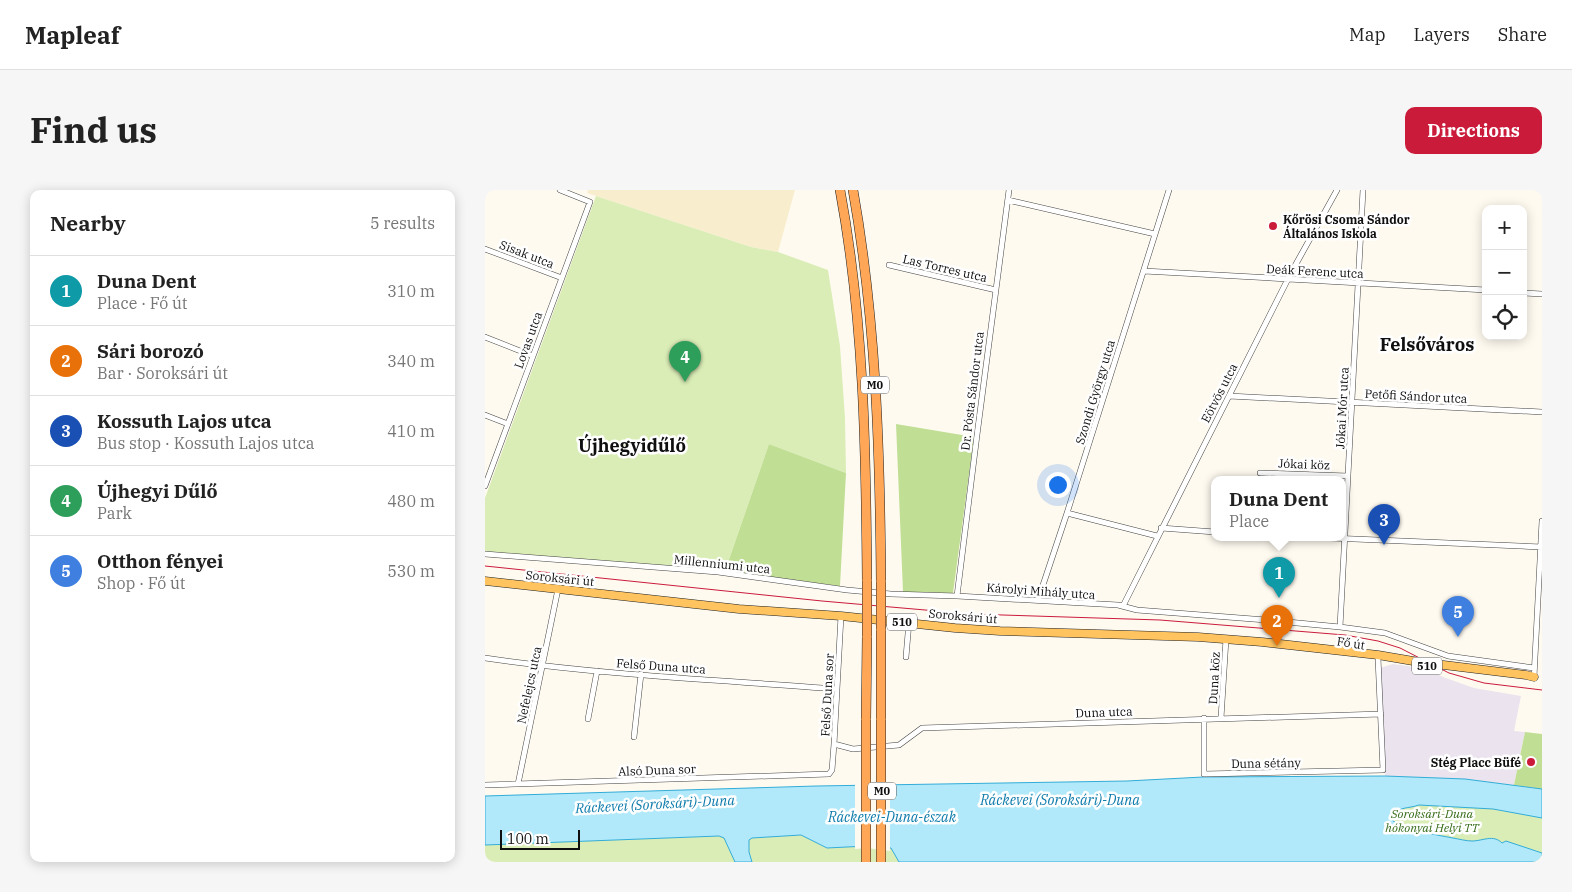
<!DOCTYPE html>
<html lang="en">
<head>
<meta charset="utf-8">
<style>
  :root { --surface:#fff; --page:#f6f6f6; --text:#222; --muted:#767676; --line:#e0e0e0; --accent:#ca1b3b }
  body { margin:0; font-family:"IBM Plex Serif",serif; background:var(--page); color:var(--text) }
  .controls { position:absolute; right:15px; top:15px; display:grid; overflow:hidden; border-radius:10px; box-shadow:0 2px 12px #0003 }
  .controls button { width:45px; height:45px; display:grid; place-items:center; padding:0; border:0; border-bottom:1px solid var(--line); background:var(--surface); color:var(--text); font:25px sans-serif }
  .scale { position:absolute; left:15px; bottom:12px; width:80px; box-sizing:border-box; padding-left:5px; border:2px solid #0f0f0f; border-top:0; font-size:14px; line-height:18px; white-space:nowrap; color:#0f0f0f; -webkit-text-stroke:4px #fff; paint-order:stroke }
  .you { position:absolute; left:572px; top:294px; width:18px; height:18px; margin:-12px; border:4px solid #fff; border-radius:50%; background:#1a73e8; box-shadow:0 0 0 8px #1a73e833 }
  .badge { display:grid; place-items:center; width:32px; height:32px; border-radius:50%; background:var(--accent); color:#fff; font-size:16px; font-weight:700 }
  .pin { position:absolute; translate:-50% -41px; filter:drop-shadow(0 1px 2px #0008) }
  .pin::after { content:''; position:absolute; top:26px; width:18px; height:15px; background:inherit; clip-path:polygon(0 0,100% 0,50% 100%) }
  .popup { position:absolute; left:726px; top:286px; width:135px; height:65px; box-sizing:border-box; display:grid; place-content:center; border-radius:10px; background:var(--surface); filter:drop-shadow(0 1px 4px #0005); font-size:16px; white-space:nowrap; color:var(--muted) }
  .popup b { font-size:19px; color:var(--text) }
  .popup::after { content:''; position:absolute; left:50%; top:100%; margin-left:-10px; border:10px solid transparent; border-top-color:var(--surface) }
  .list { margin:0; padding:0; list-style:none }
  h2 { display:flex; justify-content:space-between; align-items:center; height:65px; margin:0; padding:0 20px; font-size:21px }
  h2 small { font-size:16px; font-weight:400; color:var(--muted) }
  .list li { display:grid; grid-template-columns:32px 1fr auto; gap:15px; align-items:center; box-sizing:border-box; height:70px; padding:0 20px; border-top:1px solid var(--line) }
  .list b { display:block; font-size:19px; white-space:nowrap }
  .list p { margin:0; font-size:16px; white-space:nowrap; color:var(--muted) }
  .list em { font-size:16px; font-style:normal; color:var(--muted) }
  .icon { flex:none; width:28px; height:28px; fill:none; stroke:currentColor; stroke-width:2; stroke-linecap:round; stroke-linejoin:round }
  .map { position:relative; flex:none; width:1057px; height:672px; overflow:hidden; border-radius:10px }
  header { display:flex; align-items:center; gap:30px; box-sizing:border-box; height:70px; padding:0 25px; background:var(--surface); border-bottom:1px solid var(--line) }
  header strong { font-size:24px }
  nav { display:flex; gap:28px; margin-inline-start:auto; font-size:18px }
  .intro { display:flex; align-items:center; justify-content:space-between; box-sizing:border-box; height:120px; padding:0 30px }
  h1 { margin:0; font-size:35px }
  .button { padding:12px 22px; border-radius:10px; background:var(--accent); color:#fff; font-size:18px; font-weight:700 }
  main { display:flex; gap:30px; padding:0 30px }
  aside { flex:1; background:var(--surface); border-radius:10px; box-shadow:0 2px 12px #0003 }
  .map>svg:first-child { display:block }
  .industrial { fill:#ebe3ee }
  .farmland { fill:#f8eece }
  .green { fill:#daedb6 }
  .forest { fill:#c0df94 }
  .water { fill:#b1e9fb; stroke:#32acd8 }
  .pier { fill:#fffaf0 }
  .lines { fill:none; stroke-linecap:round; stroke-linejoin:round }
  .minor-casing { stroke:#424242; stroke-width:6 }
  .primary-casing { stroke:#202020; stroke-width:9 }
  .trunk-casing { stroke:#202020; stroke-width:10 }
  .minor { stroke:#fff; stroke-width:5 }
  .primary { stroke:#ffc360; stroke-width:8 }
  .trunk { stroke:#ffa657; stroke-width:9 }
  .tram { stroke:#ca1b3b; stroke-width:1 }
  .trunk-bridge-casing { stroke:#202020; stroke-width:10; stroke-linecap:butt }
  .trunk-bridge { stroke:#ffa657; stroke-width:9 }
  .poi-dot { fill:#ca1b3b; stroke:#fff; stroke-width:2 }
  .labels { text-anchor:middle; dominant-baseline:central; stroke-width:5; stroke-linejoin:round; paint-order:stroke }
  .shield { fill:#fff; stroke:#575757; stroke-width:1 }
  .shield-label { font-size:11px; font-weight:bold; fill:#0f0f0f }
  .poi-label { font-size:12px; font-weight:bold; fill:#0f0f0f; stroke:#fff; text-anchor:start }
  .street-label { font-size:12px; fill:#0f0f0f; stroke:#fff }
  .park-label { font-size:12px; font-style:italic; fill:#366c19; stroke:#fff }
  .water-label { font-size:14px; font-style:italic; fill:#0d7bab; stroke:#fff }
  .district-label { font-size:18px; font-weight:bold; fill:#0f0f0f; stroke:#fff }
</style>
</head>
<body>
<header>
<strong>Mapleaf</strong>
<nav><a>Map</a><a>Layers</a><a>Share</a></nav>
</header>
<div class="intro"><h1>Find us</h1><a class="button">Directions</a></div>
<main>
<aside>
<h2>Nearby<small>5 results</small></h2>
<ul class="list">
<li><span class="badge" style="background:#0f9aa8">1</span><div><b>Duna Dent</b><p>Place · Fő út</p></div><em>310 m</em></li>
<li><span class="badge" style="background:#e8710a">2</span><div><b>Sári borozó</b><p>Bar · Soroksári út</p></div><em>340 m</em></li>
<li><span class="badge" style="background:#1a4fb4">3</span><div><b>Kossuth Lajos utca</b><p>Bus stop · Kossuth Lajos utca</p></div><em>410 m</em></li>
<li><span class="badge" style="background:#2e9e5b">4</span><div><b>Újhegyi Dűlő</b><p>Park</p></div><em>480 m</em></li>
<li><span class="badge" style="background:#3f7fe0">5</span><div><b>Otthon fényei</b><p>Shop · Fő út</p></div><em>530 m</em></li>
</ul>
</aside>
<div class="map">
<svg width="1057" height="672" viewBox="0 0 1057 672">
  <rect width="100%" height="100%" fill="#fffaf0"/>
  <path class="industrial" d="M 908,474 L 944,479 L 958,487 L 989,498 L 1036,506 L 1029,541 L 1040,542 L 1029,595 L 980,589 L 900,586 L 895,478 Z"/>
  <path class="farmland" d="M 103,0 L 310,0 L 293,62 L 266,57 L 102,3 Z"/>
  <path class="green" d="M 111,6 L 266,57 L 293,62 L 343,80 L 355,156 L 360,228 L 361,283 L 284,254 L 240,381 L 0,362 L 0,308 Z
    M 900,586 L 980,589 L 1057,599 L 1057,672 L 0,672 L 0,655 L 234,646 L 264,650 L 267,648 L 316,645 L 342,658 L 382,656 L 406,658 L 410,665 Z"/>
  <path class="forest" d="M 411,234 L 489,247 L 468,403 L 418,402 Z
    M 284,254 L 361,283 L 355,396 L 240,381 Z
    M 1040,542 L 1057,544 L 1057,599 L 1029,595 Z"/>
  <path class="water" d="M 900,586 L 980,589 L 1057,599 L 1057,628 L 1008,619 L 934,615 C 922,619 917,616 907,625 L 908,631 C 926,641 947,644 968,648 C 974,649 981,651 987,651 C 998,651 1008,644 1017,653 L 1021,651 L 1057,663 L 1057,672 L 414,672 L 406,658 L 382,656 L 342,658 L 316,645 L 267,648 L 264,650 L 264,662 L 267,672 L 250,672 L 239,648 L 234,646 L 0,655 L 0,606 L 331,596 L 642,591 L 718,587 Z"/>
  <path class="pier" d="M 405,592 L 405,661 L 382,658 L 370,659 L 370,593 Z"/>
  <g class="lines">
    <g class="minor-casing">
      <path id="minor" d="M 523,10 L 670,44
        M 0,59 L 77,88
        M 404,75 L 511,100
        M 659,81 L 1001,100
        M 1038,103 L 1057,104
        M 0,147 L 48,166
        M 744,206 L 1057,222
        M 0,225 L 23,234
        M 775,283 L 863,286
        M 0,296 L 105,12 L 75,0
        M 582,323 L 672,346
        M 676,338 L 730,342
        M 822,347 L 1057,357
        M 0,364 L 233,382 L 362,400 L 406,404 L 472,406 L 633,415 L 652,420 L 781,430 L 855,437 L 900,443 L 963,466 L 1049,478
        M 472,406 L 492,245 L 524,0
        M 553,410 L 582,323 L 684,0
        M 638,416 L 806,83 L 852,0
        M 855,437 L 878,0
        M 421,467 L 424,432
        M 0,468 C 117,485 235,490 352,499
        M 1049,487 L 1057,331
        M 719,528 L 719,584 L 898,580 L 893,468
        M 736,528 L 741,449
        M 103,529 L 112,481
        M 149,547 L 156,484
        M 349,554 L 368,559 L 414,555 L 437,538 L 896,524
        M 33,594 L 73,399
        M 0,595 L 344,584 L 347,580 L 349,554 L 356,426"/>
    </g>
    <g class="primary-casing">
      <path id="primary" d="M 0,391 L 254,419 L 356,426 L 470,438 L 515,441 L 713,447 L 777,452 L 893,465 L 934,472 L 1041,485 L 1049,487"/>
    </g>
    <g class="trunk-casing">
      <path id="trunk" d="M 355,0 C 379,129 381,260 382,391
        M 368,0 C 391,129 395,261 396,392
        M 396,439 L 396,530
        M 381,530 L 382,446"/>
    </g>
    <use href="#minor" class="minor"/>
    <use href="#primary" class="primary"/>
    <use href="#trunk" class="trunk"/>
    <path class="tram" d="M 0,376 L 337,411 L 486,424 L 675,430 L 860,445 L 893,451 L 915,458 L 964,483 L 999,493 L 1057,500"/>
    <g class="trunk-bridge-casing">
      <path id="trunk-bridge" d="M 396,439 L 396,392
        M 382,446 L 382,391
        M 381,530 L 381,672
        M 396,672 L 396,530"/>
    </g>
    <use href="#trunk-bridge" class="trunk-bridge"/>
  </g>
  <g class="poi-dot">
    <circle cx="788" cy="36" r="5"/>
    <circle cx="1046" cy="572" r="5"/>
  </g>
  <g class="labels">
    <g class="shield">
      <rect x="376" y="186.5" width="28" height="17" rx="4"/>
      <rect x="402" y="423.5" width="30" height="17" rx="4"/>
      <rect x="927" y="467.5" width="30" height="17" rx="4"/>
      <rect x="383" y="592.5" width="28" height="17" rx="4"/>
    </g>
    <g class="shield-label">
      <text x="390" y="195">M0</text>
      <text x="417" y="432">510</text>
      <text x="942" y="476">510</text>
      <text x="397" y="601">M0</text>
    </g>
    <g class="poi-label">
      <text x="798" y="29">Kőrösi Csoma Sándor<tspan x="798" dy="14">Általános Iskola</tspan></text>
      <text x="1036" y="572" text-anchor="end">Stég Placc Büfé</text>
    </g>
    <g class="street-label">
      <text transform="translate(42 64) rotate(21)">Sisak utca</text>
      <text transform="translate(460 78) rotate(13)">Las Torres utca</text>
      <text transform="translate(830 81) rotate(3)">Deák Ferenc utca</text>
      <text transform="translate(43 150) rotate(-70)">Lovas utca</text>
      <text transform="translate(487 201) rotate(-83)">Dr. Pósta Sándor utca</text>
      <text transform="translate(610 202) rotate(-73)">Szondi György utca</text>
      <text transform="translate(734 203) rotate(-63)">Eötvös utca</text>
      <text transform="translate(931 206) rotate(3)">Petőfi Sándor utca</text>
      <text transform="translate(857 218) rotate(-87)">Jókai Mór utca</text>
      <text transform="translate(819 274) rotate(2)">Jókai köz</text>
      <text transform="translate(237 374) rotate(6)">Millenniumi utca</text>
      <text transform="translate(75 388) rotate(6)">Soroksári út</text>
      <text transform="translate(556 401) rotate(4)">Károlyi Mihály utca</text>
      <text transform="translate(478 426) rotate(5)">Soroksári út</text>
      <text transform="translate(866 453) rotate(9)">Fő út</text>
      <text transform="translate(176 476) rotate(4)">Felső Duna utca</text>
      <text transform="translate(729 488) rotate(-87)">Duna köz</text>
      <text transform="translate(44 495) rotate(-78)">Nefelejcs utca</text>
      <text transform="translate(342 505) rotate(-87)">Felső Duna sor</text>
      <text transform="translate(619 522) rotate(-2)">Duna utca</text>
      <text transform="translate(781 573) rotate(-1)">Duna sétány</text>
      <text transform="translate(172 580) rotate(-2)">Alsó Duna sor</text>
    </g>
    <g class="park-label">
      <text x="947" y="623">Soroksári-Duna<tspan x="947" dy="14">hókonyai Helyi TT</tspan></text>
    </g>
    <g class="water-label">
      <text x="575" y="610">Ráckevei (Soroksári)-Duna</text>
      <text transform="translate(170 614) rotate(-3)">Ráckevei (Soroksári)-Duna</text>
      <text x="407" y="627">Ráckevei-Duna-észak</text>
    </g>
    <g class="district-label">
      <text x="942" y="154">Felsőváros</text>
      <text x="147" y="255">Újhegyidűlő</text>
    </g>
  </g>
</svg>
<div class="controls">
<button>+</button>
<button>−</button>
<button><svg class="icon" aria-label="locate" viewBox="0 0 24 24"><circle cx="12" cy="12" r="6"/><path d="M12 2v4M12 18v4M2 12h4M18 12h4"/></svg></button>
</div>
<div class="scale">100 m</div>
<div class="you"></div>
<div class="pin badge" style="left:794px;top:408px;background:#0f9aa8">1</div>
<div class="popup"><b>Duna Dent</b>Place</div>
<div class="pin badge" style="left:792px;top:456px;background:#e8710a">2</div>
<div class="pin badge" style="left:899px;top:355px;background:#1a4fb4">3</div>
<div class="pin badge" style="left:200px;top:192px;background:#2e9e5b">4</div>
<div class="pin badge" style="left:973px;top:447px;background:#3f7fe0">5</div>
</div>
</main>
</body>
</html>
